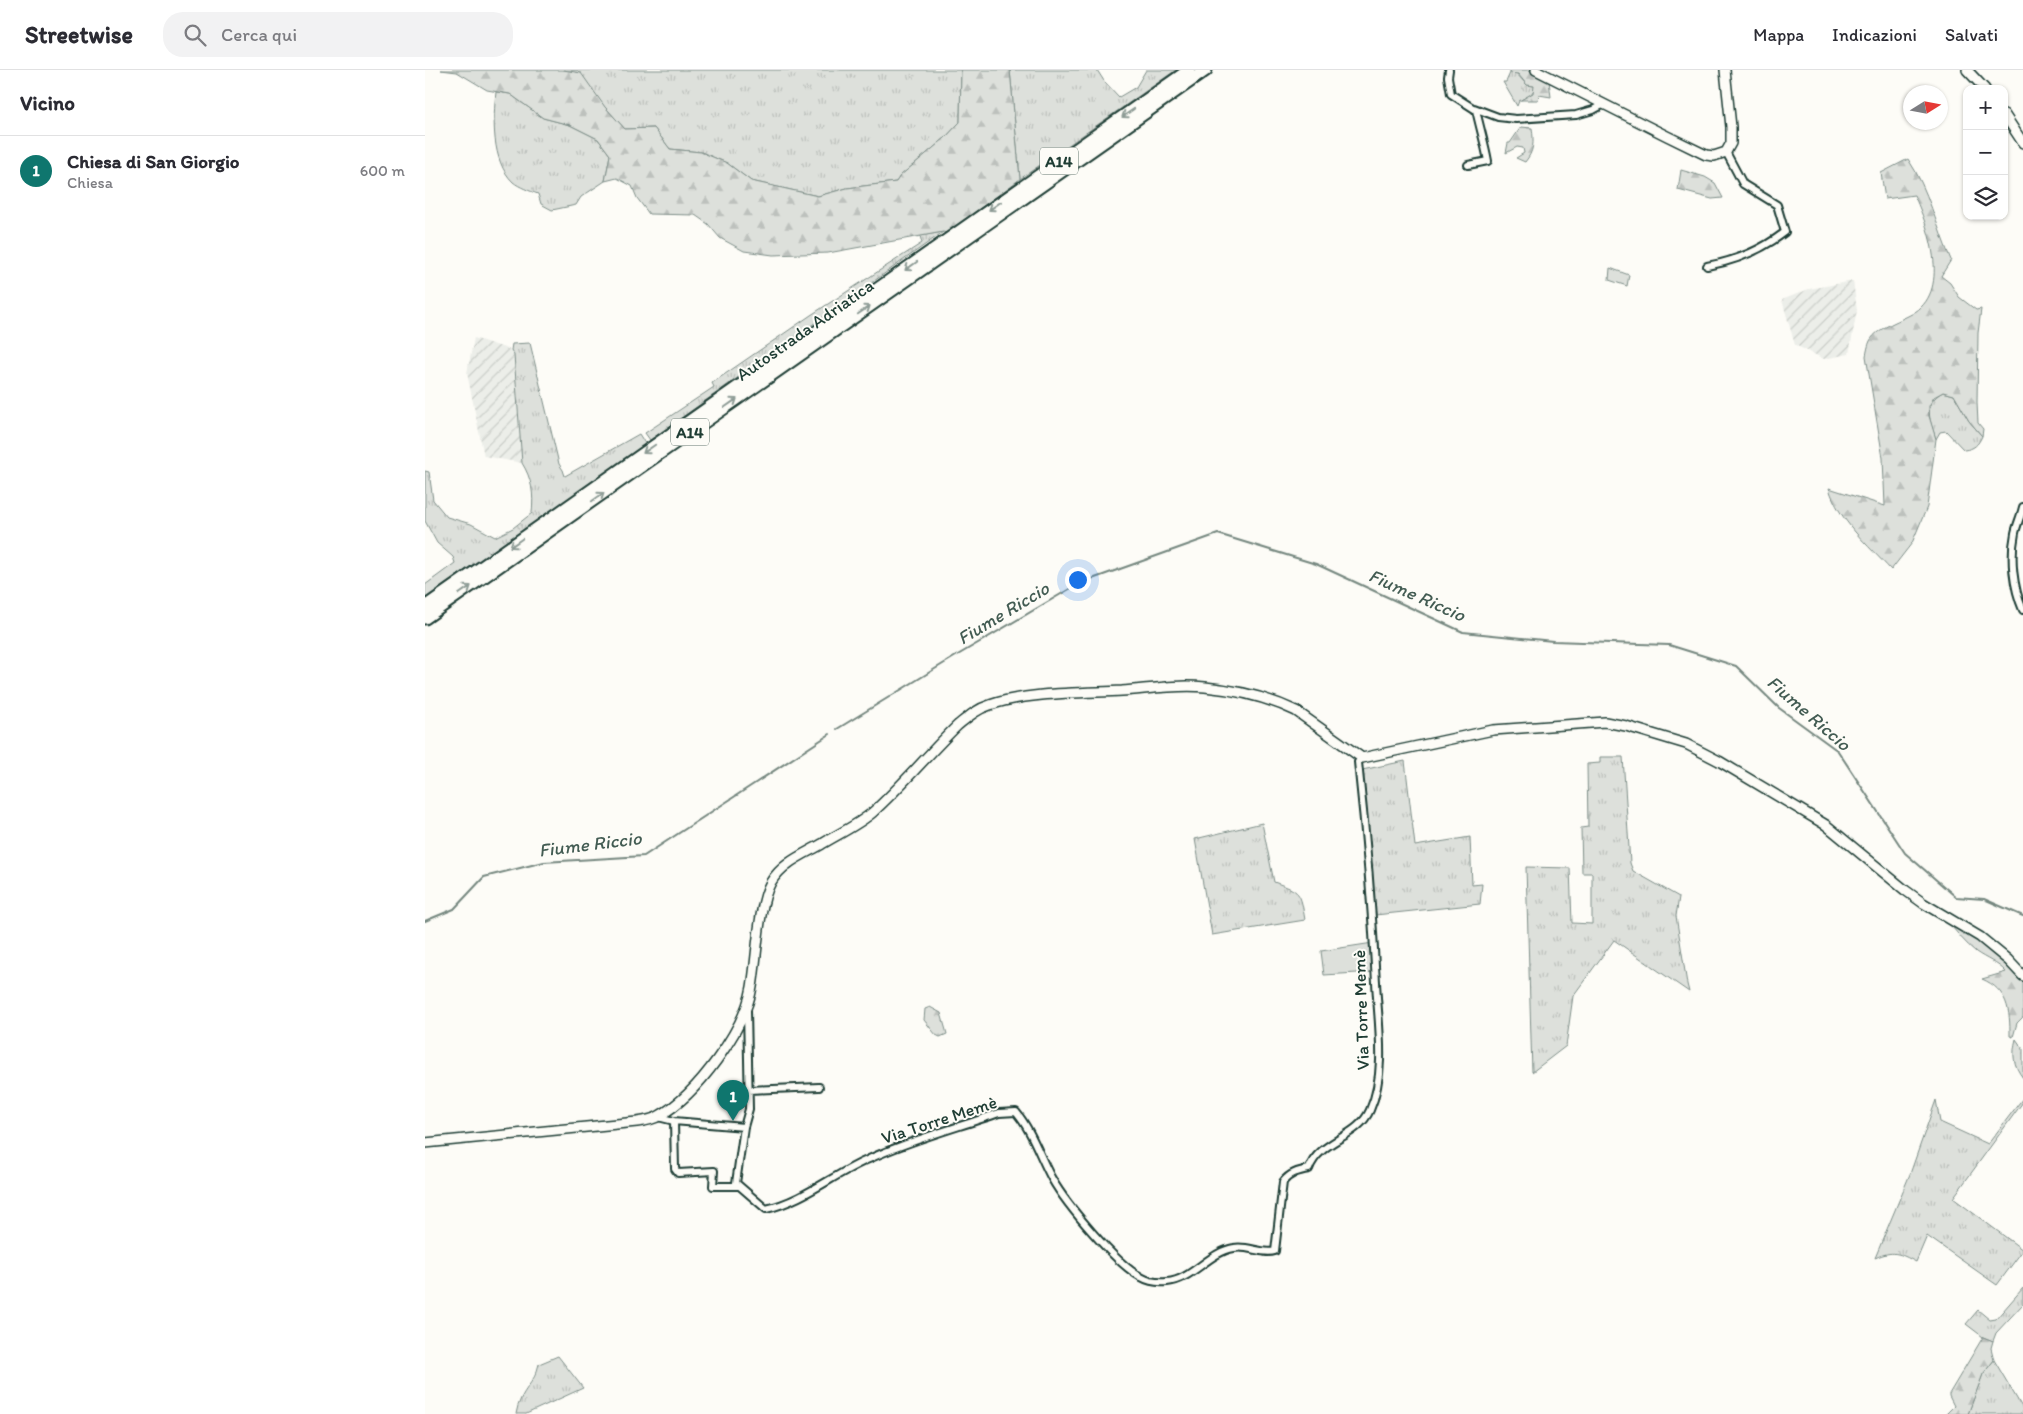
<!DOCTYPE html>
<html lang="it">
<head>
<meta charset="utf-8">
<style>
  :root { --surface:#fff; --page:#f2f2f3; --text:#2b2b33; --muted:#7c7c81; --line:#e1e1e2; --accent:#0f766e }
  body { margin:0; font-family:Itim,sans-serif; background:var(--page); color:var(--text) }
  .controls { position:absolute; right:15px; top:15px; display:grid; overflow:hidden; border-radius:10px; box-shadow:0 1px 4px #0004 }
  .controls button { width:45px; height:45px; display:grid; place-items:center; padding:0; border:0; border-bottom:1px solid var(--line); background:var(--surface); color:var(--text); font:25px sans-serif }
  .compass { position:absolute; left:1478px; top:15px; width:45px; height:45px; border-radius:50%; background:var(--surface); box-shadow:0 1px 4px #0004; rotate:79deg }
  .you { position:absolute; left:652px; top:509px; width:18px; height:18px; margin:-12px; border:4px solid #fff; border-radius:50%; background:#1a73e8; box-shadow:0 0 0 8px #1a73e833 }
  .badge { display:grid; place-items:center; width:32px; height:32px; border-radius:50%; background:var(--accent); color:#fff; font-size:16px; font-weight:700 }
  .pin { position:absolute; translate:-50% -41px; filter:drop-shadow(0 1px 2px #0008) }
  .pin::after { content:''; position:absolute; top:26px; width:18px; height:15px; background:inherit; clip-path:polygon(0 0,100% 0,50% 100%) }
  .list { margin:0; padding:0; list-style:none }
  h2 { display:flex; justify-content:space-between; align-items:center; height:65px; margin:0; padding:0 20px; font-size:21px }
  h2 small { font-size:16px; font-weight:400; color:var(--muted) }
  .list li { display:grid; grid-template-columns:32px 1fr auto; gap:15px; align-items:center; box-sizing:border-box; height:70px; padding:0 20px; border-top:1px solid var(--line) }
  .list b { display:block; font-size:19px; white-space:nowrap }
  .list p { margin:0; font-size:16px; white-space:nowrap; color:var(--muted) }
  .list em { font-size:16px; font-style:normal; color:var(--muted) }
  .icon { flex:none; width:28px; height:28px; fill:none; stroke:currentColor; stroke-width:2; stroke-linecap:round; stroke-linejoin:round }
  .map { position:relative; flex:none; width:1598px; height:1344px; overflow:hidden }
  header { display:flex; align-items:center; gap:30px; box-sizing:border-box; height:70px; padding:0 25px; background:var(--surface); border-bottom:1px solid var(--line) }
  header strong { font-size:24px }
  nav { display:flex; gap:28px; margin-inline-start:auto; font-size:18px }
  .search { width:350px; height:45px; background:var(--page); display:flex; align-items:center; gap:12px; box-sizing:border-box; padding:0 18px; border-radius:20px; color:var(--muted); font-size:19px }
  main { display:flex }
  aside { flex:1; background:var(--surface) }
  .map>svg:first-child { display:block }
  .industrial { fill:url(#industrial-furrows) }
  .grass { fill:url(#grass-tufts); stroke:#7e8e88 }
  .forest { fill:url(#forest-firs); stroke:#7e8e88 }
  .garden { fill:#dde0db; stroke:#7e8e88 }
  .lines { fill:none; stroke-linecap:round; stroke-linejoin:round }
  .stream { stroke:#75877f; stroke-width:2 }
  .street-casing { stroke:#1f3d34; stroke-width:10 }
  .secondary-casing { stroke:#1f3d34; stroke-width:12 }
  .highway-casing { stroke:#1f3d34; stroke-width:15 }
  .street { stroke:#fdfcf7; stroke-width:6 }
  .secondary { stroke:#fdfcf7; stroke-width:9 }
  .highway { stroke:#fdfcf7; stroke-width:11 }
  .oneway { stroke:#8e9c96 }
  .labels { text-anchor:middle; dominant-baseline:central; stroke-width:4; stroke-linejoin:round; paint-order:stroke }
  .shield { fill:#fdfcf7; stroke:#62766e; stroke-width:1 }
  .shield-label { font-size:16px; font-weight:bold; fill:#1f3d34 }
  .street-label { font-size:18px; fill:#1f3d34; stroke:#fdfcf7 }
  .water-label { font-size:19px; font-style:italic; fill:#435c53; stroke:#fdfcf7 }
</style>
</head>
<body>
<header>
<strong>Streetwise</strong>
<div class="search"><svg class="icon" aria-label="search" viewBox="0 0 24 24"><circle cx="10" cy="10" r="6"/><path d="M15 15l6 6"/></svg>Cerca qui</div>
<nav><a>Mappa</a><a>Indicazioni</a><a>Salvati</a></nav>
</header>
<main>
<aside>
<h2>Vicino<small></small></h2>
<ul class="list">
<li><span class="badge">1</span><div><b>Chiesa di San Giorgio</b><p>Chiesa</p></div><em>600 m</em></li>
</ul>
</aside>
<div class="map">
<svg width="1598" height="1344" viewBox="0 0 1598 1344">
  <defs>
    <pattern id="industrial-furrows" width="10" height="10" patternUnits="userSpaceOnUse" patternTransform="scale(1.25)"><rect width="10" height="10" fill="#eceee9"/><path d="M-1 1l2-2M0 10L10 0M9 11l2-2" fill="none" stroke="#cacdc8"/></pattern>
    <pattern id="grass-tufts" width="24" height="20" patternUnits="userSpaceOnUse" patternTransform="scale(1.25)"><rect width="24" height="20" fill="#dde0db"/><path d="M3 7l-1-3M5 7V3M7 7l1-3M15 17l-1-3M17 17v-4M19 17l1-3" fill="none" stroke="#bdc1bd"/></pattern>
    <pattern id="forest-firs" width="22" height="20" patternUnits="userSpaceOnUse" patternTransform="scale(1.25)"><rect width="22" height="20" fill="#dde0db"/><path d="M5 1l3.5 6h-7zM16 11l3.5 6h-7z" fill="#bdc1bd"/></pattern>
  </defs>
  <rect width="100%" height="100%" fill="#fdfcf7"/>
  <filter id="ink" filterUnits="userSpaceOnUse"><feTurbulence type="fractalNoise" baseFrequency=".02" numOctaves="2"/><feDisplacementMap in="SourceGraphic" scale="10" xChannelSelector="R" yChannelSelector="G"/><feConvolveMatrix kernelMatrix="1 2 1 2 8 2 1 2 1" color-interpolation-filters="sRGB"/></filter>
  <g filter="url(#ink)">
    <path class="industrial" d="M 1428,211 L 1432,240 L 1424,284 L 1399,289 L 1370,275 L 1357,230 L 1384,219 Z
      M 49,268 L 86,280 L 89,285 L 97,393 L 59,386 L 42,303 Z"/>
    <path class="grass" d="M 138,0 L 536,0 L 535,52 L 520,68 L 475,106 L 471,112 L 422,118 L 393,126 L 326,111 L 302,93 L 276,82 L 245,79 L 229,58 L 200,59 L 180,37 Z
      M 585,0 L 672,0 L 679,11 L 694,27 L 711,17 L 721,0 L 751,0 L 595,109 Z
      M 1090,2 L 1102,15 L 1109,16 L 1110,19 L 1105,25 L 1094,31 L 1092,36 L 1078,12 L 1081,12 L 1085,3 Z
      M 71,22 L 85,24 L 118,48 L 145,55 L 173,69 L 185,85 L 180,111 L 156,127 L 151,135 L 127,140 L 116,134 L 113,124 C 105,121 94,117 88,112 C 66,91 68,49 71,22 Z
      M 518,162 L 225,370 L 220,363 L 289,317 L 287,313 L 386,245 L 497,173 L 495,166 Z
      M 105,273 L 134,394 L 138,400 L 140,406 L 214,364 L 221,375 L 0,532 L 0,515 L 30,493 L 28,487 L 12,473 L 0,451 L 0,401 L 4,402 L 8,430 L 22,447 L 46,454 L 70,467 L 88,458 L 107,443 C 109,424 107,409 97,393 L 89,285 L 86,280 L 87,274 Z
      M 1518,322 L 1529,325 L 1544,351 L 1557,366 C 1553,375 1549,379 1539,380 L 1521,361 L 1515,362 L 1511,369 C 1505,351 1497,333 1518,322 Z
      M 1175,687 L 1198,687 L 1205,793 L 1208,801 L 1254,827 L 1251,846 L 1262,914 L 1264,922 L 1189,870 L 1148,926 L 1141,976 L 1107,1002 L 1101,797 L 1145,798 L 1147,853 L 1167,854 L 1167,803 L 1157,803 L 1156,758 L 1163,757 L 1162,694 L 1175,693 Z
      M 980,691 L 990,776 L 1045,767 L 1047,815 L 1057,814 L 1055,834 L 950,845 L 937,700 Z
      M 837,753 L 849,812 C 876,822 875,821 880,850 L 787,865 L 770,769 Z
      M 1598,1028 L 1598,1032 L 1528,1128 L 1598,1180 L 1572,1215 L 1502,1166 L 1491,1192 C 1474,1183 1468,1180 1450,1188 L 1485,1104 L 1511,1030 L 1515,1052 L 1563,1074 Z
      M 1598,1218 L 1598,1234 L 1571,1263 L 1568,1271 L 1558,1267 L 1541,1254 L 1553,1240 L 1565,1250 L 1571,1249 Z
      M 133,1286 L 158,1318 L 101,1344 L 91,1344 C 95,1320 110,1314 114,1294 Z
      M 1569,1290 L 1598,1339 L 1598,1344 L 1543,1344 L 1558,1304 Z"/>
    <path class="forest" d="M 16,0 L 138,0 L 156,3 L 180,37 L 200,59 L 229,58 L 245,79 L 276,82 L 302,93 L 326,111 L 393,126 L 422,118 L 471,112 L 475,106 L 520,68 L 535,52 L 536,0 L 585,0 L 595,109 L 522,163 L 518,162 L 403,183 L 348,185 L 319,181 L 295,168 L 283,154 L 270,145 L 224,144 L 212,128 L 207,116 L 192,108 L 180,111 L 185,85 L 173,69 L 145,55 L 118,48 L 85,24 L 62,20 L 32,2 Z
      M 1085,0 L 1104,0 L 1124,11 L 1126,27 L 1114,25 L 1113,30 L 1096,30 L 1108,23 L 1109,16 L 1102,15 L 1093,4 L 1085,3 Z
      M 1096,57 L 1107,58 C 1109,73 1109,81 1100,92 L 1091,88 L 1099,83 L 1098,78 L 1092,77 L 1081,83 L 1083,73 L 1085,73 Z
      M 1483,89 C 1504,120 1511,156 1526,190 L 1516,206 L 1525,213 L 1534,227 L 1551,240 L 1556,239 L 1553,263 L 1552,333 L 1553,353 L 1558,359 L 1557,366 L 1544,351 L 1529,325 L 1518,322 L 1509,327 L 1504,336 L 1504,346 L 1511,369 L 1502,437 L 1487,473 L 1466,500 C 1443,475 1414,451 1404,418 L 1460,436 L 1458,388 L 1441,286 C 1442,281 1443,275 1445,271 C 1452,257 1478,250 1490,242 C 1526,218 1503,156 1489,125 L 1460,129 L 1456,103 Z
      M 1256,100 L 1280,107 L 1290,113 L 1298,128 L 1287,129 L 1253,120 Z
      M 1523,852 L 1552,868 L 1598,909 L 1598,947 L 1592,953 L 1588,967 L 1585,966 C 1585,940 1583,920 1557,909 L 1581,902 C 1573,893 1561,889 1551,882 C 1540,873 1532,863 1523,852 Z
      M 505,937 L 516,943 L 522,964 L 515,967 L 511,965 L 499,950 L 500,939 Z
      M 1591,969 L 1598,979 L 1598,1008 C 1588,995 1587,984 1591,969 Z
      M 1558,1267 L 1568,1271 L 1566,1278 L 1569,1290 L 1558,1304 L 1543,1344 L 1521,1344 L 1529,1336 L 1524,1326 L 1524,1324 Z"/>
    <path class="garden" d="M 1185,198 L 1204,205 L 1202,216 L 1184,210 Z
      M 948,873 L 949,902 L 899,905 L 896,881 Z"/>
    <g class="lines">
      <path class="stream" d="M 412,659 L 531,586 L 653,514 L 793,464 L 891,494 L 1038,562 L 1128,571 L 1244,575 L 1311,596 L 1354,638 L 1413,681 L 1480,783 L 1531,827 L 1559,829 L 1598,846
        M 0,851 L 29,839 L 59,807 L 119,792 L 219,786 L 405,664"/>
      <g class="street-casing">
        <path id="street" d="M 1024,0 L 1023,7 L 1026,24 L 1051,40 C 1055,58 1060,74 1063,91 L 1043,95
          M 1049,38 L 1073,47 L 1091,49 L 1151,45 L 1168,40 L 1179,34
          M 1282,196 C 1310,191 1338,179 1360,162 L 1352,135 L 1318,114 L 1301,82
          M 1598,437 C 1596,446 1592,454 1590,463 C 1585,488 1588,517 1598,540
          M 322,940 L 324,1039 L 319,1057 L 311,1113 L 341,1139 C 378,1131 409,1104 444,1089 C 485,1070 531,1058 574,1043 L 591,1042 C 607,1061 615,1087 627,1109 C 641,1134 691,1194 716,1207 C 723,1211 733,1213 742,1212 C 767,1210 784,1182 809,1178 C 823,1175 837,1185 850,1181 L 858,1112 C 865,1103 873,1101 884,1099 C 894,1070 933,1068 945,1040 C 962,1001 953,953 951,912 C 947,838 941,765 933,692 L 937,688
          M 324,1020 L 394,1017
          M 233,1047 L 249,1051 L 319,1057
          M 249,1051 L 250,1099 L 253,1103 L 289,1101 L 288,1116 L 314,1116"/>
      </g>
      <g class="secondary-casing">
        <path id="secondary" d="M 1111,0 L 1242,66 L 1281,85 L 1289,86 L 1301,82 L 1306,73 L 1306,57 L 1300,0
          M 1542,0 L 1560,19
          M 1579,44 L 1598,73
          M 0,1073 L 212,1052 C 220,1051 227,1050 234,1046 C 272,1025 320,959 327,917 C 332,889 333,835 346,812 C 357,793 378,785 397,774 C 413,764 433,755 448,742 C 478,715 504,683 533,655 C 543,647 552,639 565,635 C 603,622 656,623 697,621 C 724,619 753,614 780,617 C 811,620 844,628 871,641 L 937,688 L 1068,660 L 1180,652 L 1201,656 L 1261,674 L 1294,691 L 1401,755 L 1480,820 L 1498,833 L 1555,867 L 1583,890 L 1598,906"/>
      </g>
      <g class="highway-casing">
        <path id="highway" d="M 0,537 L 764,0
          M 0,548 L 781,0"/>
      </g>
      <use href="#street" class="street"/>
      <use href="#secondary" class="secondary"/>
      <use href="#highway" class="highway"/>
    </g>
    <defs><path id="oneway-shaft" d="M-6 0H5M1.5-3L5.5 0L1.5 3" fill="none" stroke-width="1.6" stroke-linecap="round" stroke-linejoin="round" transform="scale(1.25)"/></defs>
    <g class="oneway">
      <use href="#oneway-shaft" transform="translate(703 43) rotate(145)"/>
      <use href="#oneway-shaft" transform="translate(570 136) rotate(145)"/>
      <use href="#oneway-shaft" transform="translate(486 196) rotate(145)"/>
      <use href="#oneway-shaft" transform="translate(439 240) rotate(-35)"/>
      <use href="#oneway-shaft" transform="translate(306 333) rotate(-35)"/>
      <use href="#oneway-shaft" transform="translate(224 379) rotate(145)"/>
      <use href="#oneway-shaft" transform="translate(173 427) rotate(-35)"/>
      <use href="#oneway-shaft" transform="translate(91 473) rotate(145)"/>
      <use href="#oneway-shaft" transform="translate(40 520) rotate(-35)"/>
    </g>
  </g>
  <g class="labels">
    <g class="shield">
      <rect x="615" y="77.5" width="38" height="27" rx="4"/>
      <rect x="246" y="348.5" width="38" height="27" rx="4"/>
    </g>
    <g class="shield-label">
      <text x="634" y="91">A14</text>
      <text x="265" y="362">A14</text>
    </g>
    <g class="street-label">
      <text transform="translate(380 260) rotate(-35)">Autostrada Adriatica</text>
      <text transform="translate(936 940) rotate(-92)">Via Torre Memè</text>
      <text transform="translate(514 1050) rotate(-18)">Via Torre Memè</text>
    </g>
    <g class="water-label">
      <text transform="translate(992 525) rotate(24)">Fiume Riccio</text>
      <text transform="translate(578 543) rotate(-31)">Fiume Riccio</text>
      <text transform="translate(1384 643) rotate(41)">Fiume Riccio</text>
      <text transform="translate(165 774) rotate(-7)">Fiume Riccio</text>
    </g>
  </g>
</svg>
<div class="controls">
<button>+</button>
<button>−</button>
<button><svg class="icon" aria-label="layers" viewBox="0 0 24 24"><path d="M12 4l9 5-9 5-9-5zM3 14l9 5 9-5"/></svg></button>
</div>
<svg class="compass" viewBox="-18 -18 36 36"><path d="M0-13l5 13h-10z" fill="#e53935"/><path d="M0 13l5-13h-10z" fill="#7c7c81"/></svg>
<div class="you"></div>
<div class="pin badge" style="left:308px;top:1051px">1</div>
</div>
</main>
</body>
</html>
